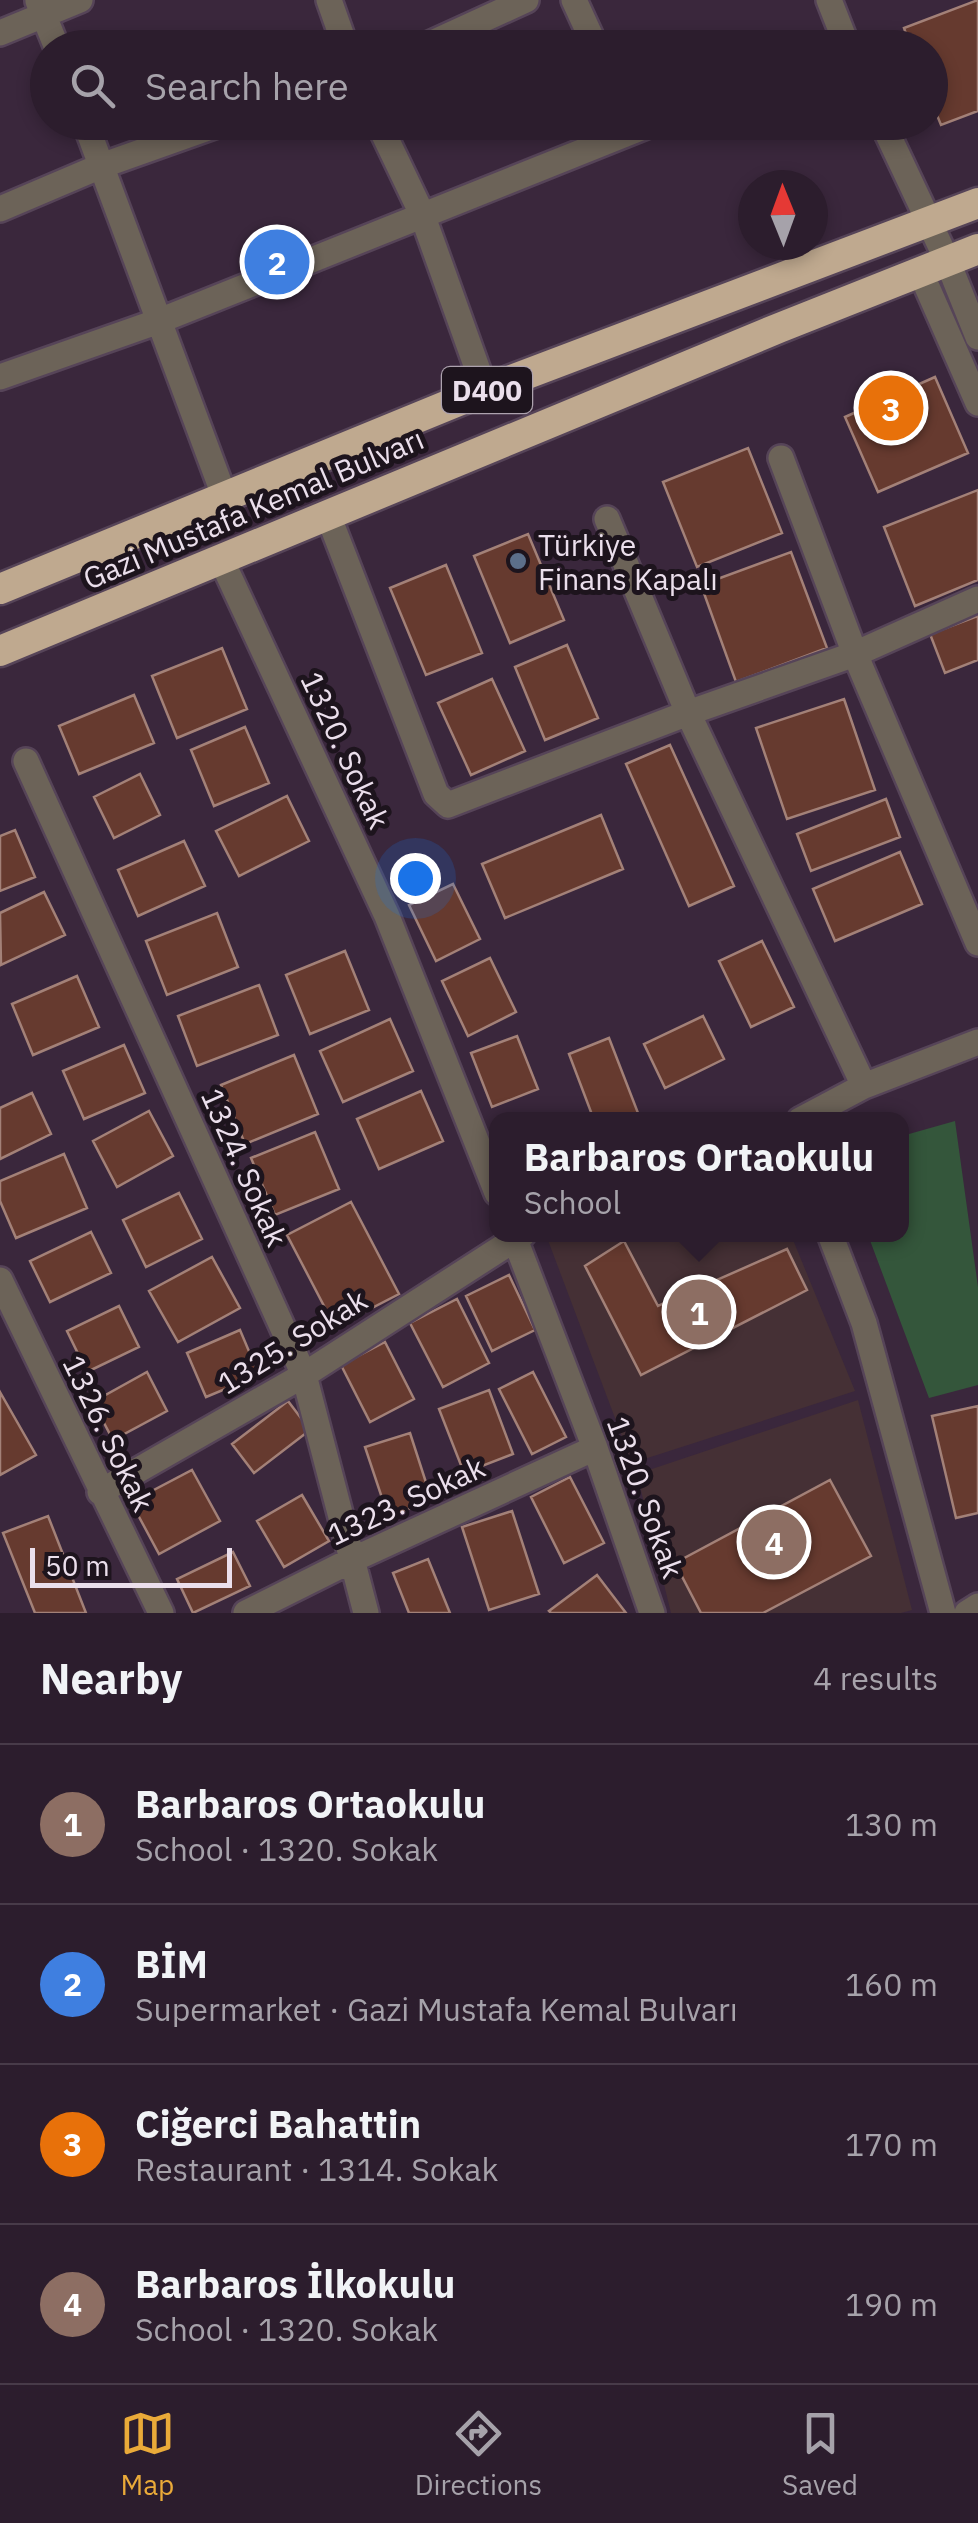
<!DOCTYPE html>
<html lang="en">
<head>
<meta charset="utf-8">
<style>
  :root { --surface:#2c1d2d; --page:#382a39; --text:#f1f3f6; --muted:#a6a2aa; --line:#483b49; --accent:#eaaa39 }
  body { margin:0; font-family:"IBM Plex Sans",sans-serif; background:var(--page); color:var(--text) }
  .compass { position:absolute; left:738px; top:170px; width:90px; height:90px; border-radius:50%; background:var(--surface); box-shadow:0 5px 15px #0003; rotate:359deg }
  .scale { position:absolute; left:30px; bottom:25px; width:202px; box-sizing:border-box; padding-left:10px; border:5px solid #ebdfec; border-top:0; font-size:28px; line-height:35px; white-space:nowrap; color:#ebdfec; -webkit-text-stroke:8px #1d141d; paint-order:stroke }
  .you { position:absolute; left:415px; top:878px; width:35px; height:35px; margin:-25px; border:8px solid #fff; border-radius:50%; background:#1a73e8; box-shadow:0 0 0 15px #1a73e833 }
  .badge { display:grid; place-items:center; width:65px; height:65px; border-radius:50%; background:var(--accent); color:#fff; font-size:32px; font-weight:700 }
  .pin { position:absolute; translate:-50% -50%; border:5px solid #fff; box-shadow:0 2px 10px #0006 }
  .popup { position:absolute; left:489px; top:1112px; width:420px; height:130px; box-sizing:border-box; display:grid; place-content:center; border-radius:20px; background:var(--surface); filter:drop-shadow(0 2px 8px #0005); font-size:32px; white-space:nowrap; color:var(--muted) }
  .popup b { font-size:38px; color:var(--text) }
  .popup::after { content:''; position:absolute; left:50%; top:100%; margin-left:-20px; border:20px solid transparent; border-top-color:var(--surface) }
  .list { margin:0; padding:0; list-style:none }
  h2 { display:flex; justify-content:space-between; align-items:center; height:130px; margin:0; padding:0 40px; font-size:42px }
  h2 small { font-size:32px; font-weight:400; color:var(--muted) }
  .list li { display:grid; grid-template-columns:65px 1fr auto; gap:30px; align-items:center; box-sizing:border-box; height:160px; padding:0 40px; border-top:2px solid var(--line) }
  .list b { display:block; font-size:38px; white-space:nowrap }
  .list p { margin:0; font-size:32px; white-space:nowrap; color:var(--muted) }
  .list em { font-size:32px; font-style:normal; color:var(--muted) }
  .icon { flex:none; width:55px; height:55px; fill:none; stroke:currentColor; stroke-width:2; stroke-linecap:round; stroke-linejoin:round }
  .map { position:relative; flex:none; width:978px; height:1613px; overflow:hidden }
  .search { position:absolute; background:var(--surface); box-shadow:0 5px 15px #0003; left:30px; right:30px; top:30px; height:110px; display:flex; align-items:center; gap:25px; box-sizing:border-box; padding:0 35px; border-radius:55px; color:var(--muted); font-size:38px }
  .sheet { height:770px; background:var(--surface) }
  nav { display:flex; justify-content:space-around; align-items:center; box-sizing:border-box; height:140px; border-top:2px solid var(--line); background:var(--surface); font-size:28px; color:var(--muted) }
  nav a { display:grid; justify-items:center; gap:5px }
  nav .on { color:var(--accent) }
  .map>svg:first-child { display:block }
  .education { fill:#453035 }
  .green { fill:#34563b }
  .building { fill:#663a2f; stroke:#a38178; stroke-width:2.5 }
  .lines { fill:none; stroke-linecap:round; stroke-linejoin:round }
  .street-casing { stroke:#564458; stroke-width:30 }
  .highway-casing { stroke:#564458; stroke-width:35 }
  .street { stroke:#6c6358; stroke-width:25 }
  .highway { stroke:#bfa98f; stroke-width:30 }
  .service-dot { fill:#5c6f8a; stroke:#1d141d; stroke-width:4 }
  .labels { text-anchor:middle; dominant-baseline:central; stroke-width:10; stroke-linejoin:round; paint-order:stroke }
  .shield { fill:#1d141d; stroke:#ada2ae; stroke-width:2.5 }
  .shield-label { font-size:28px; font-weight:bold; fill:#ebdfec }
  .street-label { font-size:30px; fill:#ebdfec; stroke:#1d141d }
  .poi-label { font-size:30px; fill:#ebdfec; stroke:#1d141d; text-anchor:start }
</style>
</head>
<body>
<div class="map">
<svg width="978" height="1613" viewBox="0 0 978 1613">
  <rect width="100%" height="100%" fill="#3a273c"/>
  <path class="education" d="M 546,1235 L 791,1235 L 855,1391 L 632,1463 Z
    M 858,1400 L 912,1610 L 901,1613 L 671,1613 L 637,1474 Z"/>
  <path class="green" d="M 955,1121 L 978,1287 L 978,1385 L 929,1398 L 868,1235 L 902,1234 L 902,1136 Z"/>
  <path class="building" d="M 978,0 L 978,111 L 941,125 L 930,98 L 930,48 L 911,48 L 904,28 Z
    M 935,377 L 968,453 L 878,492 L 845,417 Z
    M 748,448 L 782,533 L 697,567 L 663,482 Z
    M 978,490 L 978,580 L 915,606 L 884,527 Z
    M 528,534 L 564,620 L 510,643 L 474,556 Z
    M 791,552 L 827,648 L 736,682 L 701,585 Z
    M 446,565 L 482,653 L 426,675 L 390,588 Z
    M 978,616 L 978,660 L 945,673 L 930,634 Z
    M 567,645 L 598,718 L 545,740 L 515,667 Z
    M 222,648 L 247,709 L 177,738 L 152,676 Z
    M 492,679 L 525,751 L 471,775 L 438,703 Z
    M 134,695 L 154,743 L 79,774 L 59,726 Z
    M 844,699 L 875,790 L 787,819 L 756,728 Z
    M 245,727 L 269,783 L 214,806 L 191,750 Z
    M 670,745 L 734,886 L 689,906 L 626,764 Z
    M 140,774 L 160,815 L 114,838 L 94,797 Z
    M 287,796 L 309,841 L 239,876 L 216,831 Z
    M 886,799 L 900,837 L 811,871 L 797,834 Z
    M 601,815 L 623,869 L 505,918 L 482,864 Z
    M 15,830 L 35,877 L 0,891 L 0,836 Z
    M 184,841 L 205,886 L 138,916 L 118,870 Z
    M 900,852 L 922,904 L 835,941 L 813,889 Z
    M 453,884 L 480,939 L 436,961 L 409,905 Z
    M 44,892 L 65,935 L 1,965 L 0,913 Z
    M 217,913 L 238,967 L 167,995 L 146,941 Z
    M 762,941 L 794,1007 L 751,1027 L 719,961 Z
    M 345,951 L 369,1010 L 310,1034 L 286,975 Z
    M 490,958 L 516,1012 L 468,1036 L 442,981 Z
    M 77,976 L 99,1027 L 33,1055 L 12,1004 Z
    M 259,985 L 278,1035 L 197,1066 L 178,1016 Z
    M 703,1016 L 724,1059 L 665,1088 L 644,1044 Z
    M 390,1019 L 413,1071 L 343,1102 L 320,1051 Z
    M 517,1036 L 538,1089 L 492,1107 L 471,1053 Z
    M 609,1038 L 638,1113 L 621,1120 L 594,1120 L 569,1054 Z
    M 124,1045 L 145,1093 L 84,1119 L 63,1071 Z
    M 294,1055 L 318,1114 L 245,1144 L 221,1085 Z
    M 421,1091 L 443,1141 L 379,1169 L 357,1119 Z
    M 32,1093 L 51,1134 L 0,1159 L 0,1108 Z
    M 149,1111 L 173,1156 L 117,1187 L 93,1141 Z
    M 315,1132 L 339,1189 L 275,1215 L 251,1158 Z
    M 64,1154 L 87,1208 L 16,1238 L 0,1201 L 0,1181 Z
    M 179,1193 L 202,1239 L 146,1267 L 123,1220 Z
    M 351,1202 L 399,1294 L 335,1327 L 287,1235 Z
    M 91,1232 L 111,1273 L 50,1302 L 30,1261 Z
    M 624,1241 L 658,1306 L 787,1249 L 807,1290 L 641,1375 L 585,1266 Z
    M 212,1257 L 240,1308 L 178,1342 L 149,1291 Z
    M 509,1275 L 535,1330 L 492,1351 L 466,1296 Z
    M 457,1299 L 489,1363 L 443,1387 L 410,1323 Z
    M 119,1306 L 139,1347 L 87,1372 L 67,1331 Z
    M 240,1330 L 259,1375 L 206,1397 L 187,1353 Z
    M 385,1342 L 414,1399 L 370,1422 L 341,1365 Z
    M 147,1372 L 167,1411 L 113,1440 L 93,1402 Z
    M 533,1372 L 566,1437 L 532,1454 L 499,1389 Z
    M 489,1390 L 513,1454 L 464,1473 L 439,1409 Z
    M 0,1392 L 36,1455 L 0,1475 Z
    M 288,1401 L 310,1430 L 254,1473 L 232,1444 Z
    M 978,1406 L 978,1513 L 956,1518 L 932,1416 Z
    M 410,1433 L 432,1501 L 388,1516 L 365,1447 Z
    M 192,1470 L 220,1521 L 159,1554 L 131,1502 Z
    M 570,1477 L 604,1543 L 564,1563 L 531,1497 Z
    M 830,1480 L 871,1556 L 763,1613 L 701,1613 L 675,1563 Z
    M 302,1495 L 329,1541 L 284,1567 L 257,1521 Z
    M 512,1511 L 539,1594 L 489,1610 L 462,1527 Z
    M 48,1516 L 86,1613 L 35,1613 L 3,1533 Z
    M 233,1552 L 250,1586 L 193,1613 L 177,1579 Z
    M 428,1559 L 450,1613 L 409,1613 L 393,1573 Z
    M 597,1575 L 626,1613 L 551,1613 L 549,1611 Z"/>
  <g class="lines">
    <g class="street-casing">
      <path id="street" d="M 329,0 L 346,48
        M 574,0 L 596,48
        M 829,0 L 848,48
        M 38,1 L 57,48
        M 0,33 L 80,0
        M 421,48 L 526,0
        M 85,122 L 225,498
        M 378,122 L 422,214 L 485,390
        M 882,122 L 947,260 L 978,337
        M 0,209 L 101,166 L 225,122
        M 920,271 L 978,403
        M 0,377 L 159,321 L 656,122
        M 781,458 L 855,654 L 978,943
        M 328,515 L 436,794 L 448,805 L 688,713 L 855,654 L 978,599
        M 607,519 L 688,713 L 864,1086
        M 221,559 L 387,916 L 497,1193
        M 26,761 L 304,1375 L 366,1613
        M 800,1120 L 864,1086 L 978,1042
        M 513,1234 L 595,1448 L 652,1613
        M 830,1234 L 864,1323 L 943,1613
        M 0,1280 L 161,1613
        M 100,1492 L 304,1375 L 523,1234
        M 246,1613 L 352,1560 L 595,1448
        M 967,1613 L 978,1606"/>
    </g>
    <g class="highway-casing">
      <path id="highway" d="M 0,589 L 485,390 L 978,203
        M 0,651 L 779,328 L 978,249"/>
    </g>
    <use href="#street" class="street"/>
    <use href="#highway" class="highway"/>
  </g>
  <circle class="service-dot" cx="518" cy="561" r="10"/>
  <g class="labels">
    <rect class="shield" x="442" y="367" width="90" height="46" rx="8"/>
    <g class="shield-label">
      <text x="487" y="390">D400</text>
    </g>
    <g class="street-label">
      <text transform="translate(253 508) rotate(-23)">Gazi Mustafa Kemal Bulvarı</text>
      <text transform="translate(346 750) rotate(65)">1320. Sokak</text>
      <text transform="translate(245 1167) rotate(66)">1324. Sokak</text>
      <text transform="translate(292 1341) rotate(-32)">1325. Sokak</text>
      <text transform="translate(109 1433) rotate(64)">1326. Sokak</text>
      <text transform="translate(646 1497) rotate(70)">1320. Sokak</text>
      <text transform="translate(406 1500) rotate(-25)">1323. Sokak</text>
    </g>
    <g class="poi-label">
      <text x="538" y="544">Türkiye<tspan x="538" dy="34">Finans Kapalı</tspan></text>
    </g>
  </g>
</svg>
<svg class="compass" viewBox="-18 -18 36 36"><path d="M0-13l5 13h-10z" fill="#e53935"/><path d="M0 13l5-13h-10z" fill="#a6a2aa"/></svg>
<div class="scale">50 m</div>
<div class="you"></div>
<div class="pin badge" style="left:699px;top:1312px;background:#8d6e63">1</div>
<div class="popup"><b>Barbaros Ortaokulu</b>School</div>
<div class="pin badge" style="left:277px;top:262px;background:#3f7fe0">2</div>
<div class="pin badge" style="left:891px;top:408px;background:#e8710a">3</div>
<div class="pin badge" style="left:774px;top:1542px;background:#8d6e63">4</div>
<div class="search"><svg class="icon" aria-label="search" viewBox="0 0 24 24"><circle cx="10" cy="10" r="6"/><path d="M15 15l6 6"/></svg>Search here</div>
</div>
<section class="sheet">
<h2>Nearby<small>4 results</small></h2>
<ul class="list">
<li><span class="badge" style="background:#8d6e63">1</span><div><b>Barbaros Ortaokulu</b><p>School · 1320. Sokak</p></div><em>130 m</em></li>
<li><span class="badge" style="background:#3f7fe0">2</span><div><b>BİM</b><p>Supermarket · Gazi Mustafa Kemal Bulvarı</p></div><em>160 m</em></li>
<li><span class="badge" style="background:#e8710a">3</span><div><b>Ciğerci Bahattin</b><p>Restaurant · 1314. Sokak</p></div><em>170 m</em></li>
<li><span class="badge" style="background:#8d6e63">4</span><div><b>Barbaros İlkokulu</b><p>School · 1320. Sokak</p></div><em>190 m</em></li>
</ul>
</section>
<nav>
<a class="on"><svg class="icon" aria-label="map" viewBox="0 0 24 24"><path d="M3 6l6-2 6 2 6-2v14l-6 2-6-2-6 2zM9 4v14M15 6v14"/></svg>Map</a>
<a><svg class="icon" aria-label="directions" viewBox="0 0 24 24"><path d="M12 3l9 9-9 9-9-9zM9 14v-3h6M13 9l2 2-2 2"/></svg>Directions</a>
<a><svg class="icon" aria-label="saved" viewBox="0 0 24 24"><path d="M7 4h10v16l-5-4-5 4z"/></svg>Saved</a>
</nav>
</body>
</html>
